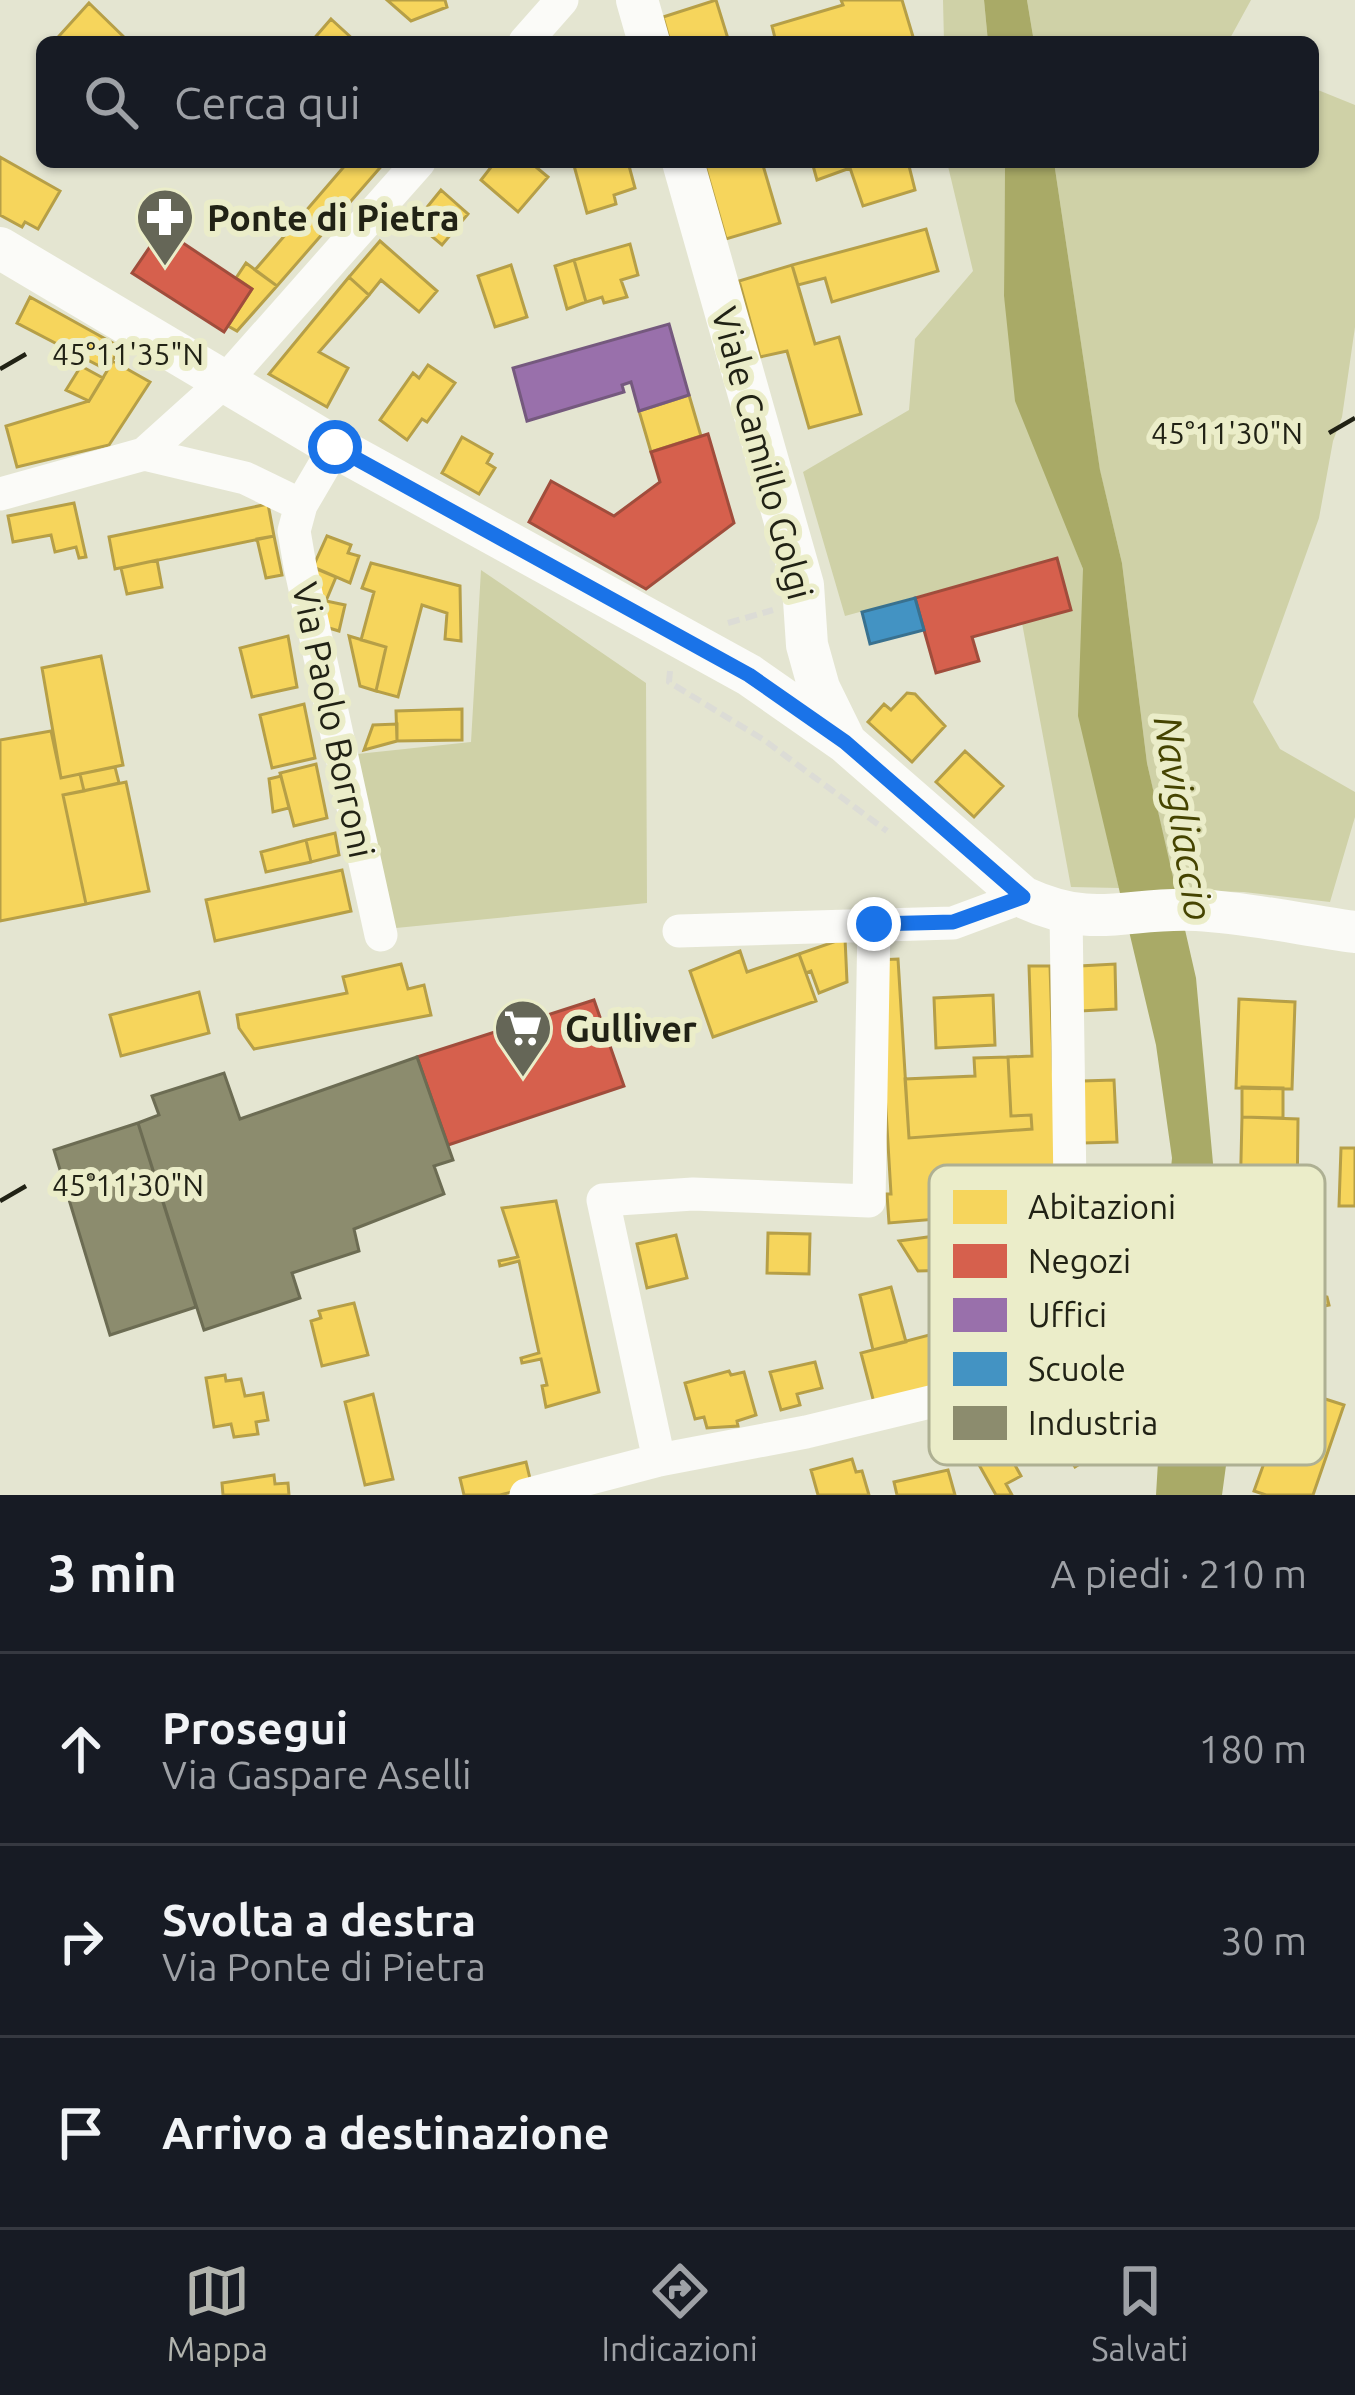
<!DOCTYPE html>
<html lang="it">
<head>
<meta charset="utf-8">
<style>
  :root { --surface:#171b24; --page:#242831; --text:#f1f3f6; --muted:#9ea1a6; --line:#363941; --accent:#b2b4ae }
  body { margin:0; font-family:Ubuntu,sans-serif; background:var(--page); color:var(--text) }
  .stop { position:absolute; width:36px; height:36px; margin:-27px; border:9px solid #1a73e8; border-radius:50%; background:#fff }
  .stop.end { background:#1a73e8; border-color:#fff; box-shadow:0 3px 12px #0008 }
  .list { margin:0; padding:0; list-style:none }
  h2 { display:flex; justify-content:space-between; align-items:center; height:156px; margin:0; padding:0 48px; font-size:51px }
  h2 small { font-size:39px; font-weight:400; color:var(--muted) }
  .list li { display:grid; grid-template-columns:78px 1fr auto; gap:36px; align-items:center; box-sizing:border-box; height:192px; padding:0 48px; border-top:3px solid var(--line) }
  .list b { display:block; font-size:45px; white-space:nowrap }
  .list p { margin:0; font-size:39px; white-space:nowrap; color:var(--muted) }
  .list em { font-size:39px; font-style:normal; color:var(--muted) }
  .icon { flex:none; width:66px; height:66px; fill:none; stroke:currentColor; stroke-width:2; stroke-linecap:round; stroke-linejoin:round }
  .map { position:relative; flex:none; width:1355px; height:1495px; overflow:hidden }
  .search { position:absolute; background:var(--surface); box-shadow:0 3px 9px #0004; left:36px; right:36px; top:36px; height:132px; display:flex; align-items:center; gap:30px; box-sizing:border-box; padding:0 42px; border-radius:18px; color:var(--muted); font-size:45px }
  .sheet { height:732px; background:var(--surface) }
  nav { display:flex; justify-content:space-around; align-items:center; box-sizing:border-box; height:168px; border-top:3px solid var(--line); background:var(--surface); font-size:33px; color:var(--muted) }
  nav a { display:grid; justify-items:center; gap:6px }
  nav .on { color:var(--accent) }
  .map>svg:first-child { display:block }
  .green { fill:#cfd1a7 }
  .water { fill:#a9aa67 }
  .homes { fill:#f6d55c; stroke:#b69f47; stroke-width:3 }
  .shops { fill:#d6604d; stroke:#a04d3c; stroke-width:3 }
  .offices { fill:#9970ab; stroke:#75597e; stroke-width:3 }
  .schools { fill:#4393c3; stroke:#39718f; stroke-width:3 }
  .industry { fill:#8c8c6e; stroke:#6c6c53; stroke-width:3 }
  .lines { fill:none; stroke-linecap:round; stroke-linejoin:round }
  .path { stroke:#dcdcd6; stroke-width:6; stroke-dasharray:12 6; stroke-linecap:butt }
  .minor { stroke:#fbfbf8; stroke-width:33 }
  .tertiary { stroke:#fbfbf8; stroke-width:42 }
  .route { stroke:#1a73e8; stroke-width:15 }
  .ticks { fill:none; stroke:#212215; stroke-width:4.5 }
  .labels { text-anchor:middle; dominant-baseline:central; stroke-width:12; stroke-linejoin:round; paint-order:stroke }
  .poi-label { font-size:36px; font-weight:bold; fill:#212215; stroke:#ebedc9; text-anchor:start }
  .street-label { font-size:36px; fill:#212215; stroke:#ebedc9 }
  .water-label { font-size:39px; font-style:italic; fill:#454400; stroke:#ebedc9 }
  .key { fill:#ebedc9; stroke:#aeb093; stroke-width:3 }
  .key-label { font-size:33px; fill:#212215 }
  .ticks-label { font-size:30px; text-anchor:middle; fill:#212215; stroke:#ebedc9; stroke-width:12; stroke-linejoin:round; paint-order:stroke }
</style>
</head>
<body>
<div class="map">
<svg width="1355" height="1495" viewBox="0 0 1355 1495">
  <rect width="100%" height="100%" fill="#e4e5d1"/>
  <path class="green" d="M 943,0 L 984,0 L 988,42 L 944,42 Z
    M 1027,0 L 1251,0 L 1228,42 L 1034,42 Z
    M 1313,88 L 1355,105 L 1355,327 L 1342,417 L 1333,441 L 1319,518 L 1253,702 L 1280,749 L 1355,792 L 1355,817 L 1330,902 L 1244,892 L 1175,890 L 1147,763 L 1122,563 L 1100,471 L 1054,162 L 1313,162 Z
    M 947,162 L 1005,162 L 1004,296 L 1054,493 L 1083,569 L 1083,619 L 1105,827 L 1119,888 L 1071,887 L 1022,623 L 1071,609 L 1057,558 L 845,616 L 803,472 L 909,410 L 915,339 L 973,271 Z
    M 481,570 L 646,683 L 647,903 L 396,928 L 348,755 L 471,742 Z"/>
  <path class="water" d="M 984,0 L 1027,0 L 1034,42 L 988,42 Z
    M 1005,162 L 1054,162 L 1100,470 L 1122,563 L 1147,763 L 1196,978 L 1215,1185 L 1212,1320 L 1228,1359 L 1233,1414 L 1222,1495 L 1156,1495 L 1163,1380 L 1161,1268 L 1172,1158 L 1156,1045 L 1078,716 L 1083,569 L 1015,401 L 1004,296 Z"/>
  <path class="homes" d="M 387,0 L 445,0 L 447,7 L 411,21 Z
    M 716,0 L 729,42 L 670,42 L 663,17 Z
    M 841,0 L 902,0 L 914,40 L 776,42 L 772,26 L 843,5 Z
    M 89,3 L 129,42 L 66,42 L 59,36 Z
    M 331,19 L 356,42 L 311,42 Z
    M 0,157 L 60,191 L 38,229 L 25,222 L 22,227 L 0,215 Z
    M 348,162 L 385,162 L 277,286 L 255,270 Z
    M 495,162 L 530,162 L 548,177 L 518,212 L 481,180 Z
    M 573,162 L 628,162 L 635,188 L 614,195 L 616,204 L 587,213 Z
    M 704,162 L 762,162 L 780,223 L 726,239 Z
    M 812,162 L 908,162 L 915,190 L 863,206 L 850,168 L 817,180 Z
    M 441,190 L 468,214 L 442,245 L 415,222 Z
    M 926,229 L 938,271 L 832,302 L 825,278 L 798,285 L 792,265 Z
    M 380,241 L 437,291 L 419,312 L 381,280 L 369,295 L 349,277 Z
    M 630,244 L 638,275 L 621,280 L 627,297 L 604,303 L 602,297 L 586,302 L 574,260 Z
    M 574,260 L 586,302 L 567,309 L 555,266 Z
    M 246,263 L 277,286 L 237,331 L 228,326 L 252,289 L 236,278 Z
    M 511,265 L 527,317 L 495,327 L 478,276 Z
    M 792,265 L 815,344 L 839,337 L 861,414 L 809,428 L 787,351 L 760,357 L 739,281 Z
    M 349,277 L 369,295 L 319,352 L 348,368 L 327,407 L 269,374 Z
    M 30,297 L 120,347 L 107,370 L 17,323 Z
    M 113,361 L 150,382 L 109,445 L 17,467 L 6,426 L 89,401 Z
    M 428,365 L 455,383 L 427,422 L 422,419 L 407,440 L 380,420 L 413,373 L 419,378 Z
    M 81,366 L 103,378 L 89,401 L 66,390 Z
    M 689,395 L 701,436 L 651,452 L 639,411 Z
    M 462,437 L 492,454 L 487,463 L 495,468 L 479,494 L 442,473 Z
    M 74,503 L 86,557 L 79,558 L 76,547 L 55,552 L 51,535 L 13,542 L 8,516 Z
    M 268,504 L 274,536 L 115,569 L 109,537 Z
    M 274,536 L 282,575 L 266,578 L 257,539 Z
    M 327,536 L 351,545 L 348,553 L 359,556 L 350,583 L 313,567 Z
    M 157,560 L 162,587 L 127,594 L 121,568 Z
    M 371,563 L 460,586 L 461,641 L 445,639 L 447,613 L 422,605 L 398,697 L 376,691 L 386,647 L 361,640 L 374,592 L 362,588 Z
    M 305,564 L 336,577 L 326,601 L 345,605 L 339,631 L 319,625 Z
    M 288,636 L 297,687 L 252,697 L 240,648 Z
    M 349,636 L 386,647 L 376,691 L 360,686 Z
    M 101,656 L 123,765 L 61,778 L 42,668 Z
    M 907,693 L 915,694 L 945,726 L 912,762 L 868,722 L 884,704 L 891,710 Z
    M 304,704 L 315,758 L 272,768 L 260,715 Z
    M 462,709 L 462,740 L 397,741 L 396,711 Z
    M 397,724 L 397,741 L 364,750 L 373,725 Z
    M 51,731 L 61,778 L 80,774 L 84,791 L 63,795 L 86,904 L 0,921 L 0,740 Z
    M 965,751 L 1003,786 L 974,817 L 936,782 Z
    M 316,764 L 327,818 L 294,826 L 280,773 Z
    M 115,767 L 119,783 L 84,791 L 80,774 Z
    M 281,776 L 289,808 L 273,812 L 269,779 Z
    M 126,782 L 149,891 L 86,904 L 63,795 Z
    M 335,833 L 339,855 L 311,862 L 306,840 Z
    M 306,840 L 311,862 L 266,872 L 261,852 Z
    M 342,870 L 351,911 L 215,941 L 206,900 Z
    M 845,938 L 847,982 L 819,993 L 811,971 L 806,973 L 799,954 Z
    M 740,951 L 747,972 L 799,954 L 816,1001 L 713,1037 L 690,971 Z
    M 898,959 L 909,1138 L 1032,1129 L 1031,1115 L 1011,1116 L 1008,1057 L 1032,1056 L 1029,966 L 1050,966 L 1057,1183 L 936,1190 L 938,1219 L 889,1223 L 887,1194 L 891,1194 L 877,960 Z
    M 401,964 L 408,989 L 424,985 L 431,1015 L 254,1049 L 239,1028 L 237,1015 L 347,993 L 343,977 Z
    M 1115,964 L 1116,1009 L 1081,1011 L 1080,966 Z
    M 199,992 L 209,1033 L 121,1056 L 110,1015 Z
    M 993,995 L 995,1045 L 936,1048 L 934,998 Z
    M 1239,999 L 1295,1002 L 1292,1089 L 1236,1088 Z
    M 1008,1057 L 1011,1116 L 1031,1115 L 1032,1129 L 909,1138 L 905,1079 L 975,1076 L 974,1058 Z
    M 1114,1080 L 1117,1142 L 1084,1143 L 1083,1081 Z
    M 1242,1087 L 1283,1088 L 1283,1118 L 1242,1117 Z
    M 1242,1117 L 1298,1119 L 1297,1204 L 1240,1202 Z
    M 1341,1148 L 1355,1148 L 1355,1206 L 1339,1206 Z
    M 556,1201 L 599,1392 L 546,1407 L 542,1386 L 547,1385 L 541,1359 L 522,1363 L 521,1358 L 539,1353 L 519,1261 L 500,1266 L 499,1261 L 518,1257 L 502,1208 Z
    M 1024,1214 L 1027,1257 L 950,1261 L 953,1270 L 918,1271 L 899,1241 L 942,1235 L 938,1219 Z
    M 768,1233 L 810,1234 L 809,1274 L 767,1273 Z
    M 676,1235 L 687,1278 L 647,1288 L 637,1244 Z
    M 891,1287 L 906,1342 L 873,1350 L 860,1295 Z
    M 1303,1289 L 1317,1289 L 1318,1295 L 1327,1297 L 1329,1305 L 1319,1307 L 1318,1312 L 1301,1312 Z
    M 354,1303 L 368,1355 L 322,1366 L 311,1321 L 321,1318 L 319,1311 Z
    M 966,1315 L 978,1358 L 938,1387 L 874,1403 L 861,1353 L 956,1328 L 954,1319 Z
    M 815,1362 L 822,1388 L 797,1394 L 800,1405 L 781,1410 L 770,1372 Z
    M 729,1371 L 731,1375 L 744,1372 L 756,1415 L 737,1421 L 738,1426 L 707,1428 L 704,1417 L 695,1419 L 685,1383 Z
    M 225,1375 L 226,1381 L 241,1379 L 245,1396 L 263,1393 L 268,1420 L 256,1422 L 258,1434 L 234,1437 L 231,1424 L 214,1427 L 206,1378 Z
    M 1291,1388 L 1344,1405 L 1313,1495 L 1266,1495 L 1254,1491 Z
    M 373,1394 L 393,1479 L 365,1485 L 345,1402 Z
    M 982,1405 L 1021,1476 L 1006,1484 L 1012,1495 L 996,1495 L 951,1415 Z
    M 1116,1414 L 1128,1434 L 1075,1467 L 1063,1447 Z
    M 852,1459 L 856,1472 L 862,1471 L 869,1495 L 818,1495 L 811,1470 Z
    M 526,1462 L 532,1487 L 500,1495 L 464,1495 L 460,1478 Z
    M 948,1470 L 955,1495 L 897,1495 L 894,1482 Z
    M 274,1475 L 275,1484 L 288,1483 L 289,1495 L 223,1495 L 222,1483 Z"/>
  <path class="shops" d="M 162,229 L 252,289 L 224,332 L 132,273 Z
    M 708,434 L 734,523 L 646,589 L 529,522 L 551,481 L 614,516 L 660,482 L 651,452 Z
    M 1057,558 L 1071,610 L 972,637 L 979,661 L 936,673 L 915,598 Z
    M 594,1000 L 624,1086 L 448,1145 L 417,1057 Z"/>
  <path class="offices" d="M 669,324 L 689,395 L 639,411 L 631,382 L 622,385 L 624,392 L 527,421 L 513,368 Z"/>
  <path class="schools" d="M 915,598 L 924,630 L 870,644 L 862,612 Z"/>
  <path class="industry" d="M 417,1057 L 453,1160 L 434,1166 L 444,1194 L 354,1229 L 359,1251 L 292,1273 L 300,1298 L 204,1330 L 138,1123 L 159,1115 L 152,1096 L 224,1073 L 240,1119 Z
    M 138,1123 L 196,1307 L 110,1335 L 54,1150 Z"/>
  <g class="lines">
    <path class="path" d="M 728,623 L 773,610
      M 670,671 L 669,682 L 764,740 L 887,831"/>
    <path class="minor" d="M 525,42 L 562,0
      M 144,454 L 245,478 L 301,505 L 335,447
      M 0,494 L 144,454 L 225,381 L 419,162
      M 301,505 L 294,531 L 300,566 L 381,935
      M 679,931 L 953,923 L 1023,897
      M 659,1460 L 603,1200 L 693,1194 L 869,1201 L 874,924
      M 526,1495 L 659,1460 L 806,1432 L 984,1389 L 1072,1325 L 1066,913"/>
    <path class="tertiary" d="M 637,0 L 649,42
      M 683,162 L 803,585 L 807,645 L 819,688 L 845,741
      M 0,248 L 335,447 L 749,675 L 845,742 L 1023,897 C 1097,931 1127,906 1197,910 C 1250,913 1303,925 1355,932"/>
  </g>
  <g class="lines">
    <path class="route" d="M 335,447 L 749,675 L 845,742 L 1023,897 L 953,922 L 874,924"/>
  </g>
  <path class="ticks" d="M 0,369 L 26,354M 1329,433 L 1355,418M 0,1201 L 26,1186"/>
  <defs>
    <g id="pharmacy-pin" transform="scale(3)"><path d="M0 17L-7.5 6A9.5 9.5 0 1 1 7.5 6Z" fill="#656657" stroke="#ebedc9"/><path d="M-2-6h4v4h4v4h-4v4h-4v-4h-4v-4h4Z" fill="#fff"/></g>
    <g id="supermarket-pin" transform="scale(3)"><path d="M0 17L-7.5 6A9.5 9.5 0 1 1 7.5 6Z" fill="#656657" stroke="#ebedc9"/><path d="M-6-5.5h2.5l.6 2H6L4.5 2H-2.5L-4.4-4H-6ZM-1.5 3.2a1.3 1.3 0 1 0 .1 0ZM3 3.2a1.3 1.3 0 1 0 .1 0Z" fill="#fff"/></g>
  </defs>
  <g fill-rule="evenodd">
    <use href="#pharmacy-pin" x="165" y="217"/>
    <use href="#supermarket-pin" x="523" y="1028"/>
  </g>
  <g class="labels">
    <g class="poi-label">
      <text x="207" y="217">Ponte di Pietra</text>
      <text x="565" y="1028">Gulliver</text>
    </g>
    <g class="street-label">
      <text transform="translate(763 453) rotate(75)">Viale Camillo Golgi</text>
      <text transform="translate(334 720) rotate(78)">Via Paolo Borroni</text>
    </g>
    <g class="water-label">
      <text transform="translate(1184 818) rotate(81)">Navigliaccio</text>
    </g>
  </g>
  <rect x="929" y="1165" width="396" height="300" rx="18" class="key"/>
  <rect x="953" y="1190" width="54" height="34" fill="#f6d55c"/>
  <rect x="953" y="1244" width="54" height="34" fill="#d6604d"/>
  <rect x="953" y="1298" width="54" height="34" fill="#9970ab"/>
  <rect x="953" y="1352" width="54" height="34" fill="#4393c3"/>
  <rect x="953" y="1406" width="54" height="34" fill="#8c8c6e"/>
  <g class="key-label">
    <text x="1028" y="1219">Abitazioni</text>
    <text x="1028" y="1273">Negozi</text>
    <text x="1028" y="1327">Uffici</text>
    <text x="1028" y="1381">Scuole</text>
    <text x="1028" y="1435">Industria</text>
  </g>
  <g class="ticks-label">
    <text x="128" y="365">45°11'35"N</text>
    <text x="1227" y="444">45°11'30"N</text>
    <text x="128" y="1196">45°11'30"N</text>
  </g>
</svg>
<div class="stop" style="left:335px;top:447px"></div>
<div class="stop end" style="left:874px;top:924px"></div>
<div class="search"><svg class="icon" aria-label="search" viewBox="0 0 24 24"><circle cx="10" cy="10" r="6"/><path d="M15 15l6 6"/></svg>Cerca qui</div>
</div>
<section class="sheet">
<h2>3 min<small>A piedi · 210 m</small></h2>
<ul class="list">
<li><svg class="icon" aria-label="ahead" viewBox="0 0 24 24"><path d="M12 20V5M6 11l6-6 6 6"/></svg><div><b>Prosegui</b><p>Via Gaspare Aselli</p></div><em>180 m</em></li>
<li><svg class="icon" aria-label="right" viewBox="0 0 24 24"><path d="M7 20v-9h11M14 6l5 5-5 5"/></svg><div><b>Svolta a destra</b><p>Via Ponte di Pietra</p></div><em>30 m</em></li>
<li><svg class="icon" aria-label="arrive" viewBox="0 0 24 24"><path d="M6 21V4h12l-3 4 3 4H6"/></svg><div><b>Arrivo a destinazione</b></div></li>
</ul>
</section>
<nav>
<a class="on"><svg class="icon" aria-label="map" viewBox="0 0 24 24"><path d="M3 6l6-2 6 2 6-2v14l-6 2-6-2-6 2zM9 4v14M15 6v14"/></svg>Mappa</a>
<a><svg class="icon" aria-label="directions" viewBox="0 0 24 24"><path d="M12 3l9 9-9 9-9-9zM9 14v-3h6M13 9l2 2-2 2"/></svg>Indicazioni</a>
<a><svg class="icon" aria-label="saved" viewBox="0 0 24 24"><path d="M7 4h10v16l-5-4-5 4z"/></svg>Salvati</a>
</nav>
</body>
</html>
